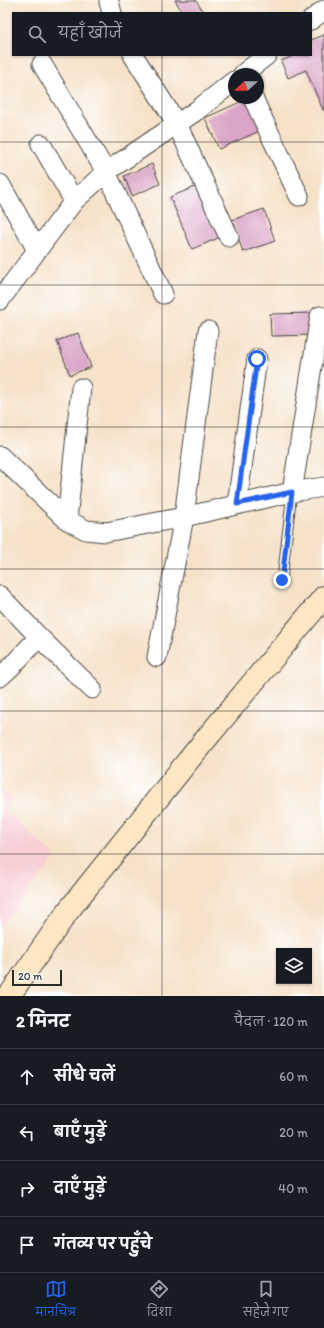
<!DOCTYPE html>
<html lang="hi">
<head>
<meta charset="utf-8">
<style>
  :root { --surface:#171b24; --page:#242831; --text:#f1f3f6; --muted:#9ea1a6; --line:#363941; --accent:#2563eb }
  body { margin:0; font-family:Itim,"Playpen Sans Deva",sans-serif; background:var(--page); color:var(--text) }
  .controls { position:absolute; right:12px; bottom:12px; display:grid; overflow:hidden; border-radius:0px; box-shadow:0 1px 3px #0004 }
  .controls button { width:36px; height:36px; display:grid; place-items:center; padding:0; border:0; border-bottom:1px solid var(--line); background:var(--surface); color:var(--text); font:20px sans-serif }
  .compass { position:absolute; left:228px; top:68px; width:36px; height:36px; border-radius:50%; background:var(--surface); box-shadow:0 1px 3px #0004; rotate:249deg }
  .scale { position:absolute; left:12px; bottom:10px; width:50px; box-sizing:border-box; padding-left:4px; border:2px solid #2b2b2b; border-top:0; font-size:11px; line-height:14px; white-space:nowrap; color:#2b2b2b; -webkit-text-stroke:3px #fff; paint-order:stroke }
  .stop { position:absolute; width:12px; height:12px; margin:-9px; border:3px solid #2563eb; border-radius:50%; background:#fff }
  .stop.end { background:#2563eb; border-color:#fff; box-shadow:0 1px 4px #0008 }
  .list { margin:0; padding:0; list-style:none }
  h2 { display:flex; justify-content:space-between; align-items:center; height:52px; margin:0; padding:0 16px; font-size:17px }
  h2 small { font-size:13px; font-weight:400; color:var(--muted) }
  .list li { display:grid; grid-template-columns:26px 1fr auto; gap:12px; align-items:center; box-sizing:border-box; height:56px; padding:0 16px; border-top:1px solid var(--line) }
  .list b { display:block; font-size:15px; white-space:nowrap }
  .list em { font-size:13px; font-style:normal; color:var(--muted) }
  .icon { flex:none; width:22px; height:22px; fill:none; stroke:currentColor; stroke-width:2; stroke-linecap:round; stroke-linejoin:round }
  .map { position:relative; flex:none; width:324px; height:996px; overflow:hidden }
  .search { position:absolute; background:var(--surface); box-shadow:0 1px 3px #0004; left:12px; right:12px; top:12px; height:44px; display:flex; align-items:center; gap:10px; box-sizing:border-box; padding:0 14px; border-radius:0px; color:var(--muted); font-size:15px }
  .sheet { height:276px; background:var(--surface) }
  nav { display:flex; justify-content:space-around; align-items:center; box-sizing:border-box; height:56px; border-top:1px solid var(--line); background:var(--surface); font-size:11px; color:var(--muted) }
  nav a { display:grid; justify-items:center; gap:2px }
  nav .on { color:var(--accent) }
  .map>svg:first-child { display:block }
  .built { fill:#f7cfd5 }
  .building { fill:#daa5c7 }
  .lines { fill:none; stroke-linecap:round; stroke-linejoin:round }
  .lane-casing { stroke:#494643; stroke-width:11 }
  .street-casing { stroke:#494643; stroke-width:21 }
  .secondary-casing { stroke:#494643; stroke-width:24 }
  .lane { stroke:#fff; stroke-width:9 }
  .street { stroke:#fff; stroke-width:19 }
  .secondary { stroke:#fce6c4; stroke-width:22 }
  .route { stroke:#2563eb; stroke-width:5 }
  .grid { fill:none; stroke:#2b2b2b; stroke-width:1; stroke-opacity:0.55 }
</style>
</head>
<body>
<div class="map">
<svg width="324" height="996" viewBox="0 0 324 996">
  <rect width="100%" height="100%" fill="#fff"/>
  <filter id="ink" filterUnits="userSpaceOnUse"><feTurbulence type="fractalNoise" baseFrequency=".025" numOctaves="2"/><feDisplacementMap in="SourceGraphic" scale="8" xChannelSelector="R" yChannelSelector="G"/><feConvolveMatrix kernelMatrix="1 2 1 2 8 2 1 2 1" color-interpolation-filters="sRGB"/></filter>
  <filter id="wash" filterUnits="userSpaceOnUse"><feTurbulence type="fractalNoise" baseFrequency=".012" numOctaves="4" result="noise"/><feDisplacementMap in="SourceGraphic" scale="16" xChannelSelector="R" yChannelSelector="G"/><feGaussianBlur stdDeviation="0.9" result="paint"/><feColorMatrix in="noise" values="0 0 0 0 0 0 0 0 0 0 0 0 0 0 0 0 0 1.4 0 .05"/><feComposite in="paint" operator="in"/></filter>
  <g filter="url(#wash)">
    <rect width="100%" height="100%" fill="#f6e2c9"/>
    <path class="built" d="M 0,788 L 12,798 L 3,809 L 56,857 L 0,928 Z"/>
    <g id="blocks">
      <path class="building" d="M 175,0 L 196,0 L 203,12 L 201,13 L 183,13 Z
        M 324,35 L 324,110 L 323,110 L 306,70 L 288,78 L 281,61 L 296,55 L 311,55 L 311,40 Z
        M 249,98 L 264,129 L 219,149 L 205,118 Z
        M 152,164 L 160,184 L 132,196 L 124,176 Z
        M 202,184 L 223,236 L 192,249 L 170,197 Z
        M 264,209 L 275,241 L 243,252 L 232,220 Z
        M 314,313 L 315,335 L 271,336 L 270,314 Z
        M 78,333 L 91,367 L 70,375 L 57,341 Z"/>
    </g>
  </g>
  <g filter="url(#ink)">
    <use href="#blocks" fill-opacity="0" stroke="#494643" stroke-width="1"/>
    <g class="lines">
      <g class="lane-casing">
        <path id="lane" d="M 282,580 L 292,492"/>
      </g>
      <g class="street-casing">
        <path id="street" d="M 109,2 L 112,13
          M 311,20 L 324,10
          M 133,55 L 177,124 L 229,237
          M 42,64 L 106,172 L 163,294
          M 243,74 L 267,55
          M 253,98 L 299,196
          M 41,144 L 74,201
          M 0,184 L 37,250
          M 0,300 L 74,201 L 106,172 L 196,111 L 234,81
          M 0,456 L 67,520 L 86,530 L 106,532 L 184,517 L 292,492 L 324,487
          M 292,492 L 320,316
          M 237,504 L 257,359
          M 67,520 L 81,388
          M 0,596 L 39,637 L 92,689
          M 157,657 L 184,517 L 208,331
          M 0,677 L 10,668 L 39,637"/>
      </g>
      <g class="secondary-casing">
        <path id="secondary" d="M 9,996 L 68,911 L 191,757 L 324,597"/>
      </g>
      <use href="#lane" class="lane"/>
      <use href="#street" class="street"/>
      <use href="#secondary" class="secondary"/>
    </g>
  </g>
  <g class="lines" filter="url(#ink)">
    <path class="route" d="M 257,359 L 237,504 L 292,492 L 282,580"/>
  </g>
  <path class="grid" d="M 162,0 L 162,13M 162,55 L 162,996M 0,142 L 324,142M 0,285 L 324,285M 0,427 L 324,427M 0,569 L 324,569M 0,711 L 324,711M 0,854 L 324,854"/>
</svg>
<div class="controls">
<button><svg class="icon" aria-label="layers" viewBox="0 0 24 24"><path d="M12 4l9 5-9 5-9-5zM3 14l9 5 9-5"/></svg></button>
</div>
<svg class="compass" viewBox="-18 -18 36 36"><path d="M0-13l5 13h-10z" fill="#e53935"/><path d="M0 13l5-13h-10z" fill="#9ea1a6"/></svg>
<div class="scale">20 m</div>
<div class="stop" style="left:257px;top:359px"></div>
<div class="stop end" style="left:282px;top:580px"></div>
<div class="search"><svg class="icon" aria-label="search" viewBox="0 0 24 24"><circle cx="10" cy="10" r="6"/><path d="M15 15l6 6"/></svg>यहाँ खोजें</div>
</div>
<section class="sheet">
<h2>2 मिनट<small>पैदल · 120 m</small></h2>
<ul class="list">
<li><svg class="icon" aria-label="ahead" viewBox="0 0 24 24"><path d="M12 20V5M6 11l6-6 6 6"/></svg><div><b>सीधे चलें</b></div><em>60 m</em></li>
<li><svg class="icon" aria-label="left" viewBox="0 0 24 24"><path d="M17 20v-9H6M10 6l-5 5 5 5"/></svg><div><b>बाएँ मुड़ें</b></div><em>20 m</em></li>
<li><svg class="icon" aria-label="right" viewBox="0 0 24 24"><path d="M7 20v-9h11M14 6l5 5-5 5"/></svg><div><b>दाएँ मुड़ें</b></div><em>40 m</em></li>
<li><svg class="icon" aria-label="arrive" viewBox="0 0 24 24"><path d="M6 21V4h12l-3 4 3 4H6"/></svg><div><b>गंतव्य पर पहुँचे</b></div></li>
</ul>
</section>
<nav>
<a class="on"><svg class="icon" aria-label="map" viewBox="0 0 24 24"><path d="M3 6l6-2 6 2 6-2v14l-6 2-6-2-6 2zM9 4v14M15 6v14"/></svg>मानचित्र</a>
<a><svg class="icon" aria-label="directions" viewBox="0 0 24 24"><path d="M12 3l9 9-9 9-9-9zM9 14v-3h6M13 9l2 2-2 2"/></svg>दिशा</a>
<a><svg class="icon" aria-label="saved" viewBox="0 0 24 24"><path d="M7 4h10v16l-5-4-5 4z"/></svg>सहेजे गए</a>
</nav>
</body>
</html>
